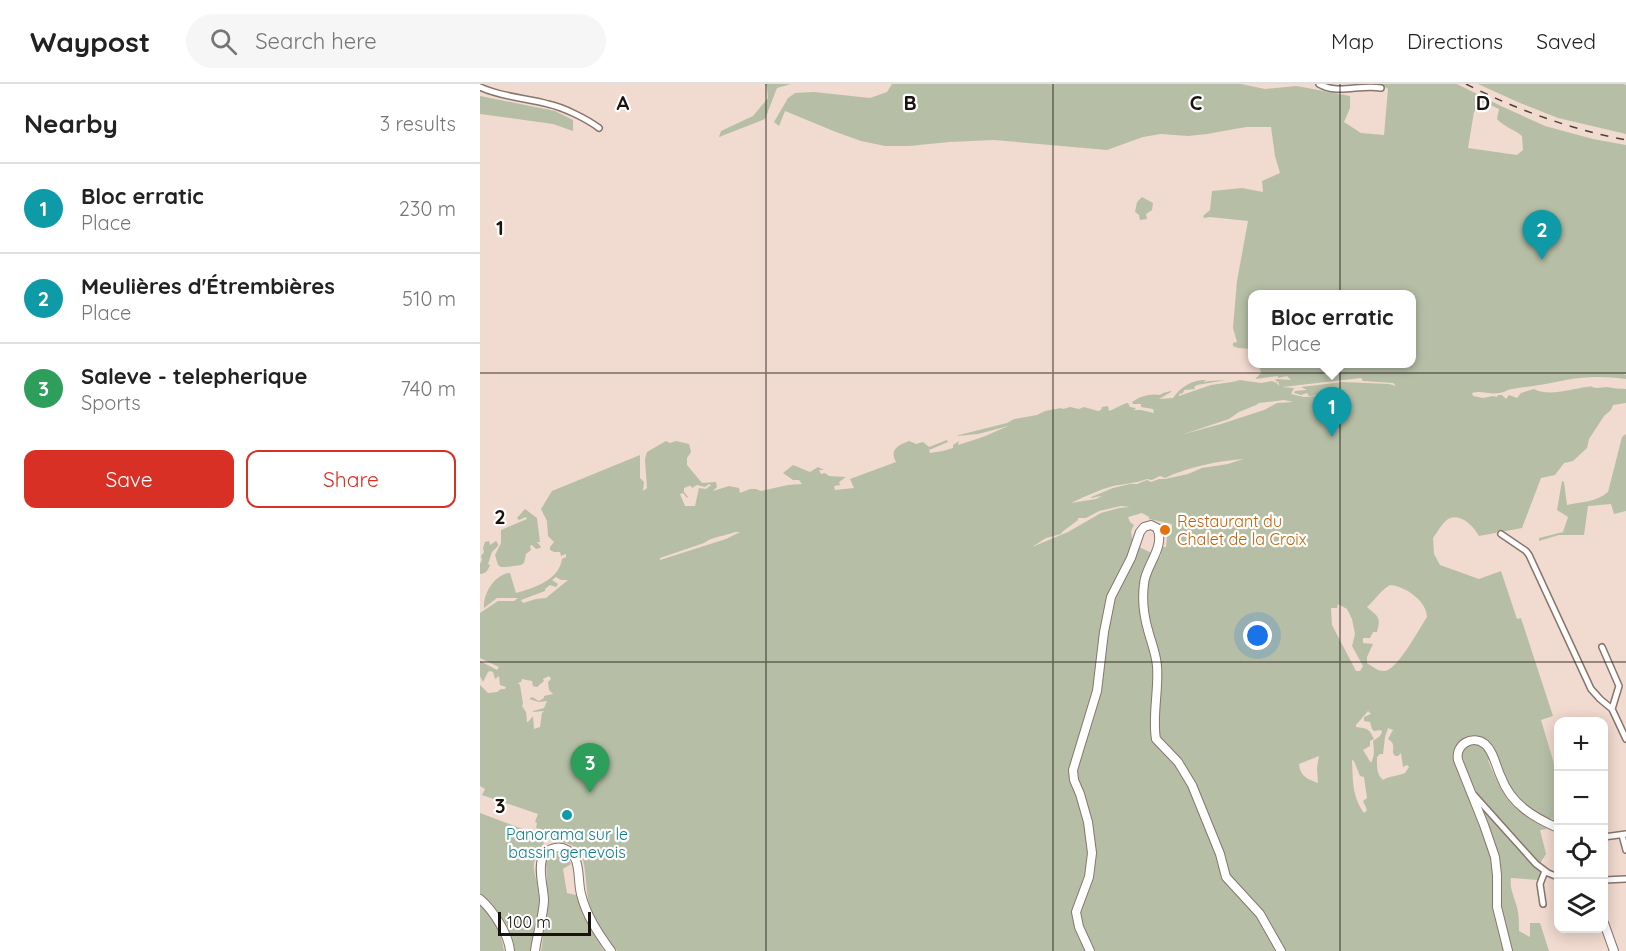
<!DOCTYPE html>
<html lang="en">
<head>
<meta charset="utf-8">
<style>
  :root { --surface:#fff; --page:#f6f6f6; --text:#222; --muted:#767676; --line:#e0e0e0; --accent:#d93025 }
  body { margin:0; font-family:Quicksand,sans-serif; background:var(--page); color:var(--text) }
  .controls { position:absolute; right:18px; bottom:18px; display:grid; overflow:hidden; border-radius:12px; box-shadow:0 3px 15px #0003 }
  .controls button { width:54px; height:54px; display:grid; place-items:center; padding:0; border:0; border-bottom:2px solid var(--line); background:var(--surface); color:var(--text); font:30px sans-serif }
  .scale { position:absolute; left:18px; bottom:15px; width:93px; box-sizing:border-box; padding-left:6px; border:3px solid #1a120e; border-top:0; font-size:16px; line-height:21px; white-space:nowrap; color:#1a120e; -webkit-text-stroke:4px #fff; paint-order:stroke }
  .you { position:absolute; left:778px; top:552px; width:21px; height:21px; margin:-15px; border:4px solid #fff; border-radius:50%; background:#1a73e8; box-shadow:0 0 0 9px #1a73e833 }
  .badge { display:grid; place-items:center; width:39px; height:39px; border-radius:50%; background:var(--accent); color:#fff; font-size:20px; font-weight:700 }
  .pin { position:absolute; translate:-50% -50px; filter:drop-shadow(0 2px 3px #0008) }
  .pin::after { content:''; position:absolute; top:32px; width:21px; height:18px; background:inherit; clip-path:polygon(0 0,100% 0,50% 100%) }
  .popup { position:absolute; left:768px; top:206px; width:168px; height:78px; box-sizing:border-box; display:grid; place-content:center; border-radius:12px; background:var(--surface); filter:drop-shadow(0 2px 4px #0005); font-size:20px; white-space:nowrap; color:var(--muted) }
  .popup b { font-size:22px; color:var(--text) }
  .popup::after { content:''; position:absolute; left:50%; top:100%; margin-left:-12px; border:12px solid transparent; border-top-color:var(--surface) }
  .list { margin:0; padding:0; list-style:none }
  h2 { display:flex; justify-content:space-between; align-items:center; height:78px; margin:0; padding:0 24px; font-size:26px }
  h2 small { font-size:20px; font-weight:400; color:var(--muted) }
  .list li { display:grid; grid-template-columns:39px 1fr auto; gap:18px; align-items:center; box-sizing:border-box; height:90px; padding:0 24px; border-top:2px solid var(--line) }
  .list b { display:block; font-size:22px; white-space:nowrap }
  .list p { margin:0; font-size:20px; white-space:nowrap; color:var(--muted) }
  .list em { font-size:20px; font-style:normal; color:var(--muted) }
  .actions { display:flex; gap:12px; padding:18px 24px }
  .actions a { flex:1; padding:14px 0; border:2px solid var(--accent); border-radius:12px; text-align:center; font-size:21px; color:var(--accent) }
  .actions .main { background:var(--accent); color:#fff }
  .icon { flex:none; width:33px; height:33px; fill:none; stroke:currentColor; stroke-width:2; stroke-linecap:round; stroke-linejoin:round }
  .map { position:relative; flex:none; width:1146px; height:867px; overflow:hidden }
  header { display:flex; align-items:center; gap:36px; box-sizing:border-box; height:84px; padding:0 30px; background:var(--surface); border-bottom:2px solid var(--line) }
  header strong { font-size:28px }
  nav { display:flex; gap:33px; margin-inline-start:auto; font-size:21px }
  .search { width:420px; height:54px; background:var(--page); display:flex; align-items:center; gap:15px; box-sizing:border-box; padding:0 21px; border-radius:33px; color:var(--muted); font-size:22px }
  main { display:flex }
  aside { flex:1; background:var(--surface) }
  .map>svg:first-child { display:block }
  .green { fill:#b6bfa6; fill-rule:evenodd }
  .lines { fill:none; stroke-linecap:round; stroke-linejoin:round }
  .street-casing { stroke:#89756b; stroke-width:8 }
  .secondary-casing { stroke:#89756b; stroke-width:10 }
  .street { stroke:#fff; stroke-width:5 }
  .secondary { stroke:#fff; stroke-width:8 }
  .rail { stroke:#4d413b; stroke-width:1.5; stroke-dasharray:8 8; stroke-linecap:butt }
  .grid { fill:none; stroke:#1a120e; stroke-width:1.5; stroke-opacity:0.55 }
  .food-dot { fill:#e8710a; stroke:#fff; stroke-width:2 }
  .culture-dot { fill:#0f9aa8; stroke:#fff; stroke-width:2 }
  .labels { text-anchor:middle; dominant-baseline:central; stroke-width:4.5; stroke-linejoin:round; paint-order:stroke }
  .food-label { font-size:16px; fill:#c56008; stroke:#fff; text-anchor:start }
  .culture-label { font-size:16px; fill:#0d838f; stroke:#fff }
  .grid-label { font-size:20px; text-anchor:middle; font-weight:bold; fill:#1a120e; stroke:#fff; stroke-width:4.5; stroke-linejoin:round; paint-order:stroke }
</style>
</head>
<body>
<header>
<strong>Waypost</strong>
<div class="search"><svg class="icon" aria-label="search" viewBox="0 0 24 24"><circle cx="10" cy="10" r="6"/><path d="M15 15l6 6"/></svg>Search here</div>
<nav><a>Map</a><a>Directions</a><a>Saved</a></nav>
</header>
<main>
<aside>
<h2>Nearby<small>3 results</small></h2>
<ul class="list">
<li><span class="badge" style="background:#0f9aa8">1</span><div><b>Bloc erratic</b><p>Place</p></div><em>230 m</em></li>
<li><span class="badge" style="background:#0f9aa8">2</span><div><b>Meulières d'Étrembières</b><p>Place</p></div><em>510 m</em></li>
<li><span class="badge" style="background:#2e9e5b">3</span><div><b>Saleve - telepherique</b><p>Sports</p></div><em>740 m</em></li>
</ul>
<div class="actions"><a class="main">Save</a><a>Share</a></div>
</aside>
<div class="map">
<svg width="1146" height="867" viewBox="0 0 1146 867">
  <rect width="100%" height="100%" fill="#f1dacf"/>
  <path class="green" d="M 285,0 L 311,0 L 297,4 L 285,35 L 239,53 L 241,47 L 273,32 L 288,14 L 287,3 Z
    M 412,0 L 761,0 L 785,5 L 817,2 L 870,12 L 870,24 L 864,38 L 881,49 L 904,51 L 908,5 L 901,0 L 977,0 L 1021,22 L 1065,42 L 1113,55 L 1146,61 L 1146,290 L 1144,291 L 1146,291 L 1146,295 C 1132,293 1115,292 1100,294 C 1086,295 1073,299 1059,301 C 1050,303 1041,303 1032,305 C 1026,306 1024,309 1019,309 C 1008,311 1003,306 992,309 L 993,312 L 1003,314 L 1013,312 L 1017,313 L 1018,311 L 1022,311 L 1026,315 L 1029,311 L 1037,314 L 1041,309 L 1054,305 C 1070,313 1090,305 1107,303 C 1114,302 1109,303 1117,304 C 1120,304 1123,303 1127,303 C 1133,304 1139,305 1146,305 L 1146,319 L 1133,321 L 1131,326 L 1124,332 L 1109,355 L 1107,364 L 1093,377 L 1084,379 L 1075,391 L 1061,394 L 1042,444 L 999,452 C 994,443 982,430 970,434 C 963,437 957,449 953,454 L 954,470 L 960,481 L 999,495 L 1021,487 L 1037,535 L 1041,534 L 1073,632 L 1061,636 L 1078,693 L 1078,738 L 1070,734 L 1068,737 C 1039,721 1030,708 1019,678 L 1008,676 C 1022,712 1032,726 1067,745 L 1060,746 L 1066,770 L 1059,781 L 1061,788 L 1058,796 L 1031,794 C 1030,805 1032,806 1035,817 C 1039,827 1039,837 1039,847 L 1050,853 L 1050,839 L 1060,839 L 1069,867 L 137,867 C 127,853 116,839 110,822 C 105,808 107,777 99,767 C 91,757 80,759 69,756 L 72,749 L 56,744 L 57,739 L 55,738 L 58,730 L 2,711 L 5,705 L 0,702 L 0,601 L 8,609 L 17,608 L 21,605 L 25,605 L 26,603 L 20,601 L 19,592 L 15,595 L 13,588 L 10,587 L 8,588 L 3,598 L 0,592 L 0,577 L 17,586 L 19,583 L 0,574 L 0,529 L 18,517 L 34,517 L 38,514 L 17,514 L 4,524 C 3,509 15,490 30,489 L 36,509 C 54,504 79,496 82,475 L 86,473 L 86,470 L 81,472 L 80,468 L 74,468 L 70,466 L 70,463 L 74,458 L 68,452 L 67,437 L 61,425 L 72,407 L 160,371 L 160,394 L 164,398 L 163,407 L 167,404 L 165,375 L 167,368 L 186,357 L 190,359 L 196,357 L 209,360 L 211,368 L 207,374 L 207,381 L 222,399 L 236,398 L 237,403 L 233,407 L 249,402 L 259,404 L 260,409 L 270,405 L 276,405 L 281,407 L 308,401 L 322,400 L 319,396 L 313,396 L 303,389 L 313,381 L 330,388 L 338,383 L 344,386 L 339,386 L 341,390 L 345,389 L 349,392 L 366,393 L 359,398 L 360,401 L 354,402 L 355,406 L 374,404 L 370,395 L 416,378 C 409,366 418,361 429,357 L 436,360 L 443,358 L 449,363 L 467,356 L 468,358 L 449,366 L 450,369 L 463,367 L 473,364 L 473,361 L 479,357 L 478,361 L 503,353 L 528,342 L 498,350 L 475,352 L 527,339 L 534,335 L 557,331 L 565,327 L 581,324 L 583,325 L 590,323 L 599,325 L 604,323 L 618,327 L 621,326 L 622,323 L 628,322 L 629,327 C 636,325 641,320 648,319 L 650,323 L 656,324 L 654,326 L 661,326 L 674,329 L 673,325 L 661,323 L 661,320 L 653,320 L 652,318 C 660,312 671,309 680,311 L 683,309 L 691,307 L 691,308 L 679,315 L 693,314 C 701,303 711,296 726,296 L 724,298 L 725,298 L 729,297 L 746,296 L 717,301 L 714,303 L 715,305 L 704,306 L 703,309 L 699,310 L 699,312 L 731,301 L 752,298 L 760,296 L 781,299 L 792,297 L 797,299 L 799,302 L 799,299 L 795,296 L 797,295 L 811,296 L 807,292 L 798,294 L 798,292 L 775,295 L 781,289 L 779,281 L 775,280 L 932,280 L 932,210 L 772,210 L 772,265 L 758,264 L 753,262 L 753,259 L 757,258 L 753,244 L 757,197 L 768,137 L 730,133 L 724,134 L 723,132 L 730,126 L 732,107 L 762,104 L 783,108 L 782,97 L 800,89 L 795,72 L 791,43 L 766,43 L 727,50 L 708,52 L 681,50 L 663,53 L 627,66 L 514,56 L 469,58 L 429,62 L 405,62 L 381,57 L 356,48 L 305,27 L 299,42 L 294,38 L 308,14 L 315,9 L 334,8 L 390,14 L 407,8 ZM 1003,18 L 1019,25 L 1017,35 C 1024,43 1034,45 1042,52 L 1043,66 L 1037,71 L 988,64 L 994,28 ZM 881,294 L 883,297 L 913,299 L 916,302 L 909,300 L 863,298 L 821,303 L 827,306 L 815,307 L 814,309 L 821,311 L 827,309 L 829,312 L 832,312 C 842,310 858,305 864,314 L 856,311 L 824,313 L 811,310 L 814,304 L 802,303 ZM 804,316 L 813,318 L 797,319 L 784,326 L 741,340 L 704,350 L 749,335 L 759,328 L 776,321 L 779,319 ZM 763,375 L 748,380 L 722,384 L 708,390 L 685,395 L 679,395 L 671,398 L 667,396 L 657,400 L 650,400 L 633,404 L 609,414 L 622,412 L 616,415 L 591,419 C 605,412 619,406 633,402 C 644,400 657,399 667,395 L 672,396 L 680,392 L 685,394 C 708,383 737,377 763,375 ZM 229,400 L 231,401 L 226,405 L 219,404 L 215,422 L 205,422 L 200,410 L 203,409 L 207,414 L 208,413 L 204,408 L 204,404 L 209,402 L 211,402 L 212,404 L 217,401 L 225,403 ZM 641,422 L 650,423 L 639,424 L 621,429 L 588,448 L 552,463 L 566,454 L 581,450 L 582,448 L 598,436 L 598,434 L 606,434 L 619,427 ZM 662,429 L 669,433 L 669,435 L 692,440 L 692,444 L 688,443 L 686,463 L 683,463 L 680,473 L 653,460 L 651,447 L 654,441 L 650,438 L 648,433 ZM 255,448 L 260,448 L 246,455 L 180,476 L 180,474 L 224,459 C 231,453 245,452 255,448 ZM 76,493 L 81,496 L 88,496 L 66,514 L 56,515 L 43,519 L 41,516 L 65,507 L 65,505 L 70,501 L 76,503 L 78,500 L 72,496 ZM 910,501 C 925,502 947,517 947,533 C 939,545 918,585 905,587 C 898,588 892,582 887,579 L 887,573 L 893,560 L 883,559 L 883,554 L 890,554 L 893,548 L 897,548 C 901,532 898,533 887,523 C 896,515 900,507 910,501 ZM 858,520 L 867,525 L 872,535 L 875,550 L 872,562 L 883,582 L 880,587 L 876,587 L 852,541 L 851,524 L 857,524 ZM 69,592 L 71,595 L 68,598 L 69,606 L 73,610 L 64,612 L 64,614 L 59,617 L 52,613 L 49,615 L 59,618 L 67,617 L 64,624 L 53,627 L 53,628 L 64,627 L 62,629 L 60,643 L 54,645 L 53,632 L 48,638 L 47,638 L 46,628 L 42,622 L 43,620 L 40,601 L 38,599 L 41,598 L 42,595 L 52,597 L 53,602 L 57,603 L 64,597 L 63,595 ZM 888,627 L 891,630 L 884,633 L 884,637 L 890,638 L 892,645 L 894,647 L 901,646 L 902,648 L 900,652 L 893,657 C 894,666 895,671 891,679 L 883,666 L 890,662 L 890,657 L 894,655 C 888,643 887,645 876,643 L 876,641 ZM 908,644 L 913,646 L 908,655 C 915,660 913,661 913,669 L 915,672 L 918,672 L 921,669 L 923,683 L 927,681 L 929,683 L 925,689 C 919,692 908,692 903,696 C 896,690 897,682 897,673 L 900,670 L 903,670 L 905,653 ZM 839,672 L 837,684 L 838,699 C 827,695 820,692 819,680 ZM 872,676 L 874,677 L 880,692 L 884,693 L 887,714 L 883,717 L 887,726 L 884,729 C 872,712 873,697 872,676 Z
    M 998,0 L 1144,0 L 1146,1 L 1146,50 L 1078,34 L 1040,19 Z
    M 0,12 L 75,27 L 93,36 L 93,47 L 73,40 L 0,30 Z
    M 662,113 L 673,119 L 672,126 L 666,130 L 667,135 L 660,136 L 659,131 L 655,128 L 657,118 Z
    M 1146,350 L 1146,427 L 1134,430 L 1131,420 L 1108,422 L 1104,451 L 1079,451 L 1059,457 L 1059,454 L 1083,448 L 1088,433 L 1077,426 L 1082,397 L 1084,398 L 1087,421 C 1100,418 1117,418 1128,408 L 1142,353 Z
    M 45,425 L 57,434 L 60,458 L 57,458 L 61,463 L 60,464 L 56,465 L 52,461 L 50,462 L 51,466 L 46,470 L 44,479 L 41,481 L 26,483 L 21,483 L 18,481 L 15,471 L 21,459 L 21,446 L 47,435 L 46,433 L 39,436 L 37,434 Z
    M 9,457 L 10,461 L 16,457 L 18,460 L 18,462 L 12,468 L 8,480 L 10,481 C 8,486 6,490 0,490 L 0,480 L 2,476 L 1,472 L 4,468 L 3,464 L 5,458 Z
    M 0,729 L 56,750 L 64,759 C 45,787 58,786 59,814 C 60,831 54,850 51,867 L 35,867 C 33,846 17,822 0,810 Z
    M 74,769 C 82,770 88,772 91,780 L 83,785 L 87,809 L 96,811 L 104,833 L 124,867 L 61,867 L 68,822 L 66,778 L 68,774 Z
    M 0,821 C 13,833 22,850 24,867 L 0,867 Z"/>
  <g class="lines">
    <g class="street-casing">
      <path id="street" d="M 839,0 C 858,11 880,0 901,4
        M 0,3 C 21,13 46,14 68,20 C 83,23 107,35 119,44
        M 1021,450 L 1046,467 L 1049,471 L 1111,605 L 1120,615 L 1132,625 L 1146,655
        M 1122,563 L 1139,602 L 1132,625
        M 994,711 L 1056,780 L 1068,789 L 1078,793
        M 1142,751 L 1146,766
        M 1124,753 L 1146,750
        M 1124,796 L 1146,795
        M 1063,820 L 1060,800 L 1065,787"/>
    </g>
    <g class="secondary-casing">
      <path id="secondary" d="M 0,815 C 13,826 29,851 30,867
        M 1124,839 L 1134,867
        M 55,867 C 57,850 63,834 64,817 C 64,804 58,788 62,775 C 68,760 87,760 95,774 C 100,784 98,799 101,810 C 106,831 118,849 131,867
        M 610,867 L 599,843 L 596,828 L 609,793 L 612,769 L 608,738 L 600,710 L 594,696 L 593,686 L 617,607 L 624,548 L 631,513 L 651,474 L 660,448 L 664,443 L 671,441 L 677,444 C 686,463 665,482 664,500 C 662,515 664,532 668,546 C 671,558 676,569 677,582 C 679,606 672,632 676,655 L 698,678 L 712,701 L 740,770 L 746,793 L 780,830 L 801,867
        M 1028,867 L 1017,823 L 1017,791 L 1015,773 L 1004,741 L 978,676 C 975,661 992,650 1005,660 C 1014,668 1016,683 1021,693 C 1031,720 1053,733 1078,744"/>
    </g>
    <use href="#street" class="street"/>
    <use href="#secondary" class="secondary"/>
    <path class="rail" d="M 986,0 C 1037,26 1090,45 1146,56"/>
  </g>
  <path class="grid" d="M 286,0 L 286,867M 573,0 L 573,867M 860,0 L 860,867M 0,289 L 1146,289M 0,578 L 1146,578"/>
  <circle class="food-dot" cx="685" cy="446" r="6"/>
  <circle class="culture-dot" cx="87" cy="731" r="6"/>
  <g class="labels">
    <g class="food-label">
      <text x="697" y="437">Restaurant du<tspan x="697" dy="18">Chalet de la Croix</tspan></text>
    </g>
    <g class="culture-label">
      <text x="87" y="750">Panorama sur le<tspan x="87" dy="18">bassin genevois</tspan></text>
    </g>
  </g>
  <g class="grid-label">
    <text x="143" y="26">A</text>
    <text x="430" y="26">B</text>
    <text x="716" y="26">C</text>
    <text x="1003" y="26">D</text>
    <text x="20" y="151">1</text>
    <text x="20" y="440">2</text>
    <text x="20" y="729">3</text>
  </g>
</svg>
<div class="controls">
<button>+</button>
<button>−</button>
<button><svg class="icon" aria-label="locate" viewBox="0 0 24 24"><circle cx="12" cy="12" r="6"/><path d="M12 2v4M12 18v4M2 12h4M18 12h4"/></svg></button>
<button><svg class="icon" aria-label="layers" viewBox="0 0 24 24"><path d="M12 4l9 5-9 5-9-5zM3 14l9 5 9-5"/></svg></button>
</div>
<div class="scale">100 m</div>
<div class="you"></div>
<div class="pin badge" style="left:852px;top:353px;background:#0f9aa8">1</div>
<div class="popup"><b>Bloc erratic</b>Place</div>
<div class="pin badge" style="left:1062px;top:176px;background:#0f9aa8">2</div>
<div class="pin badge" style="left:110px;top:709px;background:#2e9e5b">3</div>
</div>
</main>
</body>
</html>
